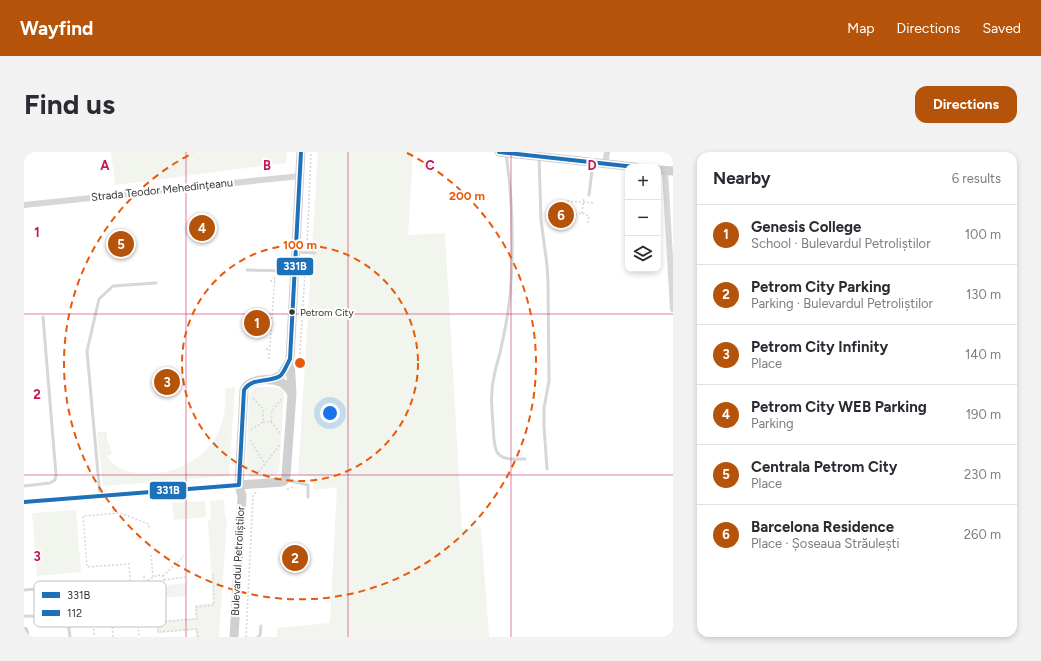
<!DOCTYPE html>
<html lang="en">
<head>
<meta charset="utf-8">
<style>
  :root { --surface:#fff; --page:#f2f2f3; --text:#2b2b33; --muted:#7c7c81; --line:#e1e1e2; --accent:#b45309 }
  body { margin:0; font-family:Figtree,sans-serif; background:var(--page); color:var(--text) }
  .controls { position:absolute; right:12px; top:12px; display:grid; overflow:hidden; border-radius:8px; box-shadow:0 2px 6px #0003 }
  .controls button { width:36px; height:36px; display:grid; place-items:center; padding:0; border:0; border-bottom:1px solid var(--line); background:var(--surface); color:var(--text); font:20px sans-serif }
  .you { position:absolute; left:306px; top:261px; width:14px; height:14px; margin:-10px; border:3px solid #fff; border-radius:50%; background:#1a73e8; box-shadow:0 0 0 6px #1a73e833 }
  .badge { display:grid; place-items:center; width:26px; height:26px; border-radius:50%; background:var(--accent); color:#fff; font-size:13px; font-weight:700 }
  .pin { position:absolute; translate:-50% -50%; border:2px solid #fff; box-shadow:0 1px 4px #0006 }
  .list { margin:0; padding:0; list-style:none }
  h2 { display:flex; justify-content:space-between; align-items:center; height:52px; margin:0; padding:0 16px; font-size:17px }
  h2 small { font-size:13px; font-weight:400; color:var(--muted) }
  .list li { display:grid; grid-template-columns:26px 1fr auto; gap:12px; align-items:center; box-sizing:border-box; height:60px; padding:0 16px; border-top:1px solid var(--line) }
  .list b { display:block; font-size:15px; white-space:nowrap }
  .list p { margin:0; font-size:13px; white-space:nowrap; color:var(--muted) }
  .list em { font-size:13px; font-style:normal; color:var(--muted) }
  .icon { flex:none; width:22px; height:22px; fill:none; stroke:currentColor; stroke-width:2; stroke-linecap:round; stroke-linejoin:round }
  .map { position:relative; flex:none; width:649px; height:485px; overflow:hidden; border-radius:12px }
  header { display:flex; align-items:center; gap:24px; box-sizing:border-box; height:56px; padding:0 20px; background:var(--accent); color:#fff }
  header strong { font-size:19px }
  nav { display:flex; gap:22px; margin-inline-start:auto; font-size:14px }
  .intro { display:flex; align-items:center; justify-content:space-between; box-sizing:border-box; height:96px; padding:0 24px }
  h1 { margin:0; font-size:28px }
  .button { padding:10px 18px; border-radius:12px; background:var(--accent); color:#fff; font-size:14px; font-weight:700 }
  main { display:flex; gap:24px; padding:0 24px }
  aside { flex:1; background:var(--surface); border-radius:12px; box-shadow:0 2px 6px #0003 }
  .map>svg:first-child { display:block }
  .green { fill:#f1f5ed }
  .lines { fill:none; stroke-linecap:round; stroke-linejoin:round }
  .path { stroke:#d6d6d6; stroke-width:1.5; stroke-dasharray:2 2; stroke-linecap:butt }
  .lane { stroke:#d7d7d7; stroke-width:3 }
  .street { stroke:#d7d7d7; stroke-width:6 }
  .secondary { stroke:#d0d0d0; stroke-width:9 }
  .bus-1-casing { stroke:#fff; stroke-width:7 }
  .bus-2-casing { stroke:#fff; stroke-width:7 }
  .bus-1 { stroke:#1d71b8; stroke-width:4 }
  .bus-2 { stroke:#1d71b8; stroke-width:4 }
  .grid { fill:none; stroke:#c2185b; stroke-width:1; stroke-opacity:0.55 }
  .ring { fill:none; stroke:#e8590c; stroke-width:2; stroke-dasharray:7 5 }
  .bus-dot { fill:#333; stroke:#fff; stroke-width:1.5 }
  .labels { text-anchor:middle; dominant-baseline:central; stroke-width:4; stroke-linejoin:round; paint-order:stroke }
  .bus-label { font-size:10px; fill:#333; stroke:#fff; text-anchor:start }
  .street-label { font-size:11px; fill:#333; stroke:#fff }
  .key { fill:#fff; stroke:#c2c2c2; stroke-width:1 }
  .key-label { font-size:11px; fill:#333 }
  .grid-label { font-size:13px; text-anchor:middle; font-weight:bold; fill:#c2185b; stroke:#fff; stroke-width:4; stroke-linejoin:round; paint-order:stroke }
  .centre { fill:#e8590c; stroke:#fff; stroke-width:2 }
  .ring-label { font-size:12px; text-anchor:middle; font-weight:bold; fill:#e8590c; stroke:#fff; stroke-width:4; stroke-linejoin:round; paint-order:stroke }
  .line-badge { stroke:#fff; stroke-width:1.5 }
  .badge-label { font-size:11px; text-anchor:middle; font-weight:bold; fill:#fff }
</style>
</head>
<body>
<header>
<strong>Wayfind</strong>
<nav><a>Map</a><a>Directions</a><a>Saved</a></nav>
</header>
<div class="intro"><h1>Find us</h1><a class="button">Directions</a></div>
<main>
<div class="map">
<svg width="649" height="485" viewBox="0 0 649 485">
  <rect width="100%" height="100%" fill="#fff"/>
  <path class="green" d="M 87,0 L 263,0 L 262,11 L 91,33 Z
    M 294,0 L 389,0 L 384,83 L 421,81 L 438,377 L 457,375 L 465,485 L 253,485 L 253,476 L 306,471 L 313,335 L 290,338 L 289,324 L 274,323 Z
    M 211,235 L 205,324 L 79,334 L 73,280 L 83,280 L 83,286 L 88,302 L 83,304 C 94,324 126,324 145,319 C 158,316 173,307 182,298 C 198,282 203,259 201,237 Z
    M 232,235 L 252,235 L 259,238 L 260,241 L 255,319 L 250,324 L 226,325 L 222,320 L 225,243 L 226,240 Z
    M 200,348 L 201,366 L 203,366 L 195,485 L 172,485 L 171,478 L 133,481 L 132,469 L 171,466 L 171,453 L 189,451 L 184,369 L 187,367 L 186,349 Z
    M 181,349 L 182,365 L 150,368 L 148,351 Z
    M 52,358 L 57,420 L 13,424 L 8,361 Z
    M 162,431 L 162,444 L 124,447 L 135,443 L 145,433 Z"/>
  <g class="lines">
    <path class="path" d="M 543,49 L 570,51
      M 558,61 L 560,46
      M 548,69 L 549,63 L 558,61 L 565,64 L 564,71
      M 283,96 L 287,0
      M 246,129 L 251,129
      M 242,197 L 246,198
      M 245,207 L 251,124
      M 275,214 L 282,106
      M 229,246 L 239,257 L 239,270 L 247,270 L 248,259 L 259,245
      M 247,270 L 256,281
      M 227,278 L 239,270
      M 226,288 L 241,312
      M 232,323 L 256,293
      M 263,337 L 270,335
      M 127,403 L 129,425
      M 134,423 L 139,424 L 140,429 C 133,443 126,441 112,440 L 120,430 Z
      M 139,424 L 160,404
      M 140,428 L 161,425
      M 120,430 L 120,423
      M 107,441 L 105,412 L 63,415 L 59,364 L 96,361 L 125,372 L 125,378
      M 86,443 L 89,485
      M 67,445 L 70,483
      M 50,447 L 112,440 L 115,485
      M 174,485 L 173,477 L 134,480 L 134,470 L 173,467 L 172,455 L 190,453 L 189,422
      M 222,485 L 229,344 L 232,340"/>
    <path class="lane" d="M 482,1 C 489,49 490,96 486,144 C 484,163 480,183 476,201 C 474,209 471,217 470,225 C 466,241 468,257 469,273 C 470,282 469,292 473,300 C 478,309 493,307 501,307
      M 515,6 L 517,68 L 523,113 L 524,130 L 525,229 L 520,256 L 520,274 L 523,317
      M 565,43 L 569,11
      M 272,100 L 291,101
      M 223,118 L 269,119
      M 263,328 L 284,333 L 284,345
      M 0,334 L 26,331 L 31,328 L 32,323 L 19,165
      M 76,344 L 63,199 L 75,147 L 89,134 L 132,131
      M 0,438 L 56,434
      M 0,464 L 41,465 L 44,468 L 46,485
      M 234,485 L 236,483 L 237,474"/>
    <path class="street" d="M 581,12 L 583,0
      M 641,19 L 649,157
      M 0,53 L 276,24
      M 0,350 L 215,333"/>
    <path class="secondary" d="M 475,0 L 611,15
      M 634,18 L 649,19
      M 246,228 L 257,223 L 266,208
      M 215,333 L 258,330 L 261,328 L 262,324 L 268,242 L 266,207 L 277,0
      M 0,479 L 1,485
      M 210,485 L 218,344 L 215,333 L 220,238 C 225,226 246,226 256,230 C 262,232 265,237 268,242"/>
    <g class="bus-1-casing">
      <path id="bus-1" d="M 0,350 L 215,333 L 220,238 C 228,225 244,231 256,224 C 260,221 263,212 266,207 L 277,0"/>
    </g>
    <g class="bus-2-casing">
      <path id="bus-2" d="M 475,0 L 611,15"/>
    </g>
    <use href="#bus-1" class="bus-1"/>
    <use href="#bus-2" class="bus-2"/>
  </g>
  <path class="grid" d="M 162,0 L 162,485M 324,0 L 324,485M 487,0 L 487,485M 0,162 L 649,162M 0,323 L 649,323"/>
  <g class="ring">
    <circle cx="276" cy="211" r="118"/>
    <path d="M383 1A236 236 0 1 1 169 1"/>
  </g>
  <circle class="bus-dot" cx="268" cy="160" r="3.5"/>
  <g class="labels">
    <g class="bus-label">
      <text x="276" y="160">Petrom City</text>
    </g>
    <g class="street-label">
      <text transform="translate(138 38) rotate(-6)">Strada Teodor Mehedințeanu</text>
      <text transform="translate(214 409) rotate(-87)">Bulevardul Petroliștilor</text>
    </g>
  </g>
  <rect x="10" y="429" width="132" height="46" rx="6" class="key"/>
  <rect x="18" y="440" width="18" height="6" fill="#1d71b8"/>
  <rect x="18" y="458" width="18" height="6" fill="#1d71b8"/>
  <g class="key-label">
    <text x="43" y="447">331B</text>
    <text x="43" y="465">112</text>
  </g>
  <g class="grid-label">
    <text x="81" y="18">A</text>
    <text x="243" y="18">B</text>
    <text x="406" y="18">C</text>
    <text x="568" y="18">D</text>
    <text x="13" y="85">1</text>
    <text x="13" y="247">2</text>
    <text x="13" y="409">3</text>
  </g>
  <circle cx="276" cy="211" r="6" class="centre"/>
  <g class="ring-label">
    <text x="443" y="48">200 m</text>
    <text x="276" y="97">100 m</text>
  </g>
  <g class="line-badge">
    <rect x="252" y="105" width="38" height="19" rx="4" fill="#1d71b8"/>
    <rect x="125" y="329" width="38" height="19" rx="4" fill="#1d71b8"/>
  </g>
  <g class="badge-label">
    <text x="271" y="118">331B</text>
    <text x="144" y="342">331B</text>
  </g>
</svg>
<div class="controls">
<button>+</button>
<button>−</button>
<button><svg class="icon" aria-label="layers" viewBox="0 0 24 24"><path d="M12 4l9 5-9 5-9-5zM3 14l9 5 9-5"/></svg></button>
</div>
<div class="you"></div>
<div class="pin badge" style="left:233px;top:171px">1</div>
<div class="pin badge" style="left:271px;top:406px">2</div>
<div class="pin badge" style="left:143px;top:230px">3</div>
<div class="pin badge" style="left:178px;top:76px">4</div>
<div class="pin badge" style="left:97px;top:92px">5</div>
<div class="pin badge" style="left:537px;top:63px">6</div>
</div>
<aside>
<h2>Nearby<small>6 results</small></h2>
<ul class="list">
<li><span class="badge">1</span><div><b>Genesis College</b><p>School · Bulevardul Petroliștilor</p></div><em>100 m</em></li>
<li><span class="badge">2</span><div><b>Petrom City Parking</b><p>Parking · Bulevardul Petroliștilor</p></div><em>130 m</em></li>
<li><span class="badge">3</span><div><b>Petrom City Infinity</b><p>Place</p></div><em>140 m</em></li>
<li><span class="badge">4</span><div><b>Petrom City WEB Parking</b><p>Parking</p></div><em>190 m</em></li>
<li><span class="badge">5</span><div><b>Centrala Petrom City</b><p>Place</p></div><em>230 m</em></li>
<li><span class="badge">6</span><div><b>Barcelona Residence</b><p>Place · Șoseaua Străulești</p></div><em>260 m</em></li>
</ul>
</aside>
</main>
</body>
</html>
